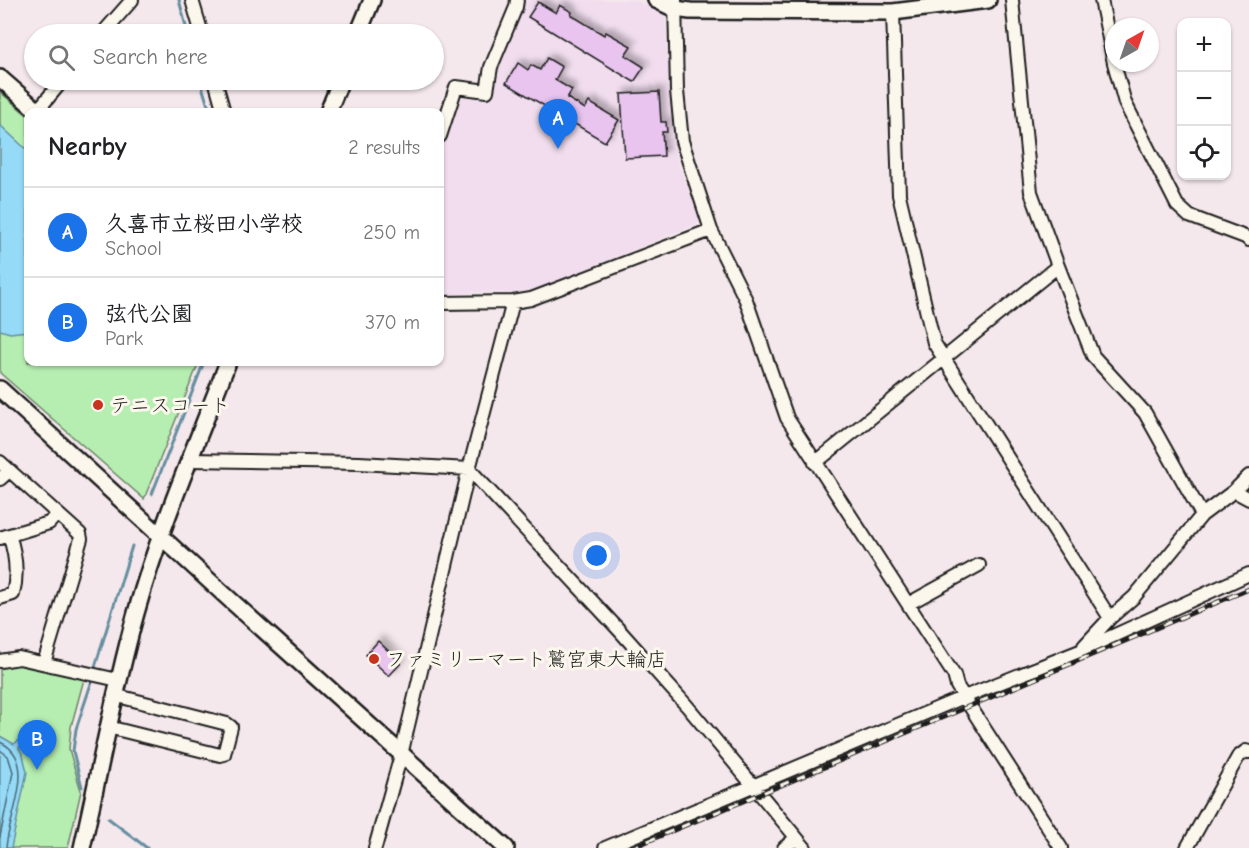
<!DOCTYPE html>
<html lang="en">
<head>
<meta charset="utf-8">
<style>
  :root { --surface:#fff; --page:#f6f6f6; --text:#202124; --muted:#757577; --line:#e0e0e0; --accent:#1a73e8 }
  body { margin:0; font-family:"Comic Neue","Klee One",sans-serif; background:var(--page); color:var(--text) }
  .controls { position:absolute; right:18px; top:18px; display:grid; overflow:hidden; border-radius:12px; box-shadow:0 2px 4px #0004 }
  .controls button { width:54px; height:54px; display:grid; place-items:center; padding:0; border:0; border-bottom:2px solid var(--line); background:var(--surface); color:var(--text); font:30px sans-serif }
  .compass { position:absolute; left:1105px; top:18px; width:54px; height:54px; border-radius:50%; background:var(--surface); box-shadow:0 2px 4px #0004; rotate:40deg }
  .you { position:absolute; left:597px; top:556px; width:21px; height:21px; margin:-15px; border:4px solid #fff; border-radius:50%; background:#1a73e8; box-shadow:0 0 0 9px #1a73e833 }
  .badge { display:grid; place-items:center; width:39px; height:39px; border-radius:50%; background:var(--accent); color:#fff; font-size:20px; font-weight:700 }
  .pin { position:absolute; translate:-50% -50px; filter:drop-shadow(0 2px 3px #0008) }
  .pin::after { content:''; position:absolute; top:32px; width:21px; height:18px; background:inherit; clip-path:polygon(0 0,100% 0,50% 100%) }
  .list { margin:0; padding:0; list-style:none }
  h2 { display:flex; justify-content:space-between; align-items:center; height:78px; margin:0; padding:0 24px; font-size:26px }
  h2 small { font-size:20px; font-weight:400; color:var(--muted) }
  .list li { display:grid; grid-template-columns:39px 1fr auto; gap:18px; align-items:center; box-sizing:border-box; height:90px; padding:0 24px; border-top:2px solid var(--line) }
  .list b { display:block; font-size:22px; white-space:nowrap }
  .list p { margin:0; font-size:20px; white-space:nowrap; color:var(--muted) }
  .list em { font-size:20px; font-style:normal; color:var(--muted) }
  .icon { flex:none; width:33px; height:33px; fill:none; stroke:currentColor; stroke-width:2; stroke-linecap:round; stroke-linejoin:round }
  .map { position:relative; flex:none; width:1249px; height:848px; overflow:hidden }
  .search { position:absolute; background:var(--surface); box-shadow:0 2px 4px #0004; left:24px; top:24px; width:420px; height:66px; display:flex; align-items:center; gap:15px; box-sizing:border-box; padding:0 21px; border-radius:33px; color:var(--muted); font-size:22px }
  .panel { position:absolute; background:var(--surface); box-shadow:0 2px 4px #0004; left:24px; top:108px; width:420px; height:258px; border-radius:12px }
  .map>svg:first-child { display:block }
  .built { fill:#f1ddee }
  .green { fill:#b6eeb1; stroke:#698566; stroke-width:1.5 }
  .water { fill:#95daf7; stroke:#658e9f; stroke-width:1.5 }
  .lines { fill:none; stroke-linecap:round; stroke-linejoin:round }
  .shore { stroke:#4c6874; stroke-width:1.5 }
  .stream { stroke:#658e9f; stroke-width:3 }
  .building { fill:#e8c4ef; stroke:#1c1c1c; stroke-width:1.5; filter:url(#shadow) }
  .minor-casing { stroke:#1c1c1c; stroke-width:16 }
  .tertiary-casing { stroke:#1c1c1c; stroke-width:20 }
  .minor { stroke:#fbf7ec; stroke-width:12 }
  .tertiary { stroke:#fbf7ec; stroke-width:15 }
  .rail-casing { stroke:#1c1c1c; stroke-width:5 }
  .rail { stroke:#fbf7ec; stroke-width:3; stroke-dasharray:9; stroke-linecap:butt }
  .poi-dot { fill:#c8321e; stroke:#fbf7ec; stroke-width:2 }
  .labels { text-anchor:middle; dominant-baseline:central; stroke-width:6; stroke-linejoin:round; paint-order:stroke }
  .poi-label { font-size:20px; fill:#1c1c1c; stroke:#fbf7ec; text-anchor:start }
</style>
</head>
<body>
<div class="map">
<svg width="1249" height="848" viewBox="0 0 1249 848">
  <defs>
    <filter id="shadow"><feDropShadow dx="5" dy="-5" stdDeviation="3" flood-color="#0004"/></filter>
  </defs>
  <rect width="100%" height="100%" fill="#f5e8ed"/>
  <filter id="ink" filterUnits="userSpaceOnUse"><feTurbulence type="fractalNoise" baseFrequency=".0167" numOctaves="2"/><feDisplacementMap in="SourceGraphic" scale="12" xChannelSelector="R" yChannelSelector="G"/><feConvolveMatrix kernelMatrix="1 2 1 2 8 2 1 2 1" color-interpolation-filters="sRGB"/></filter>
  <g filter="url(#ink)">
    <path class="built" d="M 521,0 L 634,0 L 665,14 L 674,144 L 680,168 L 700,221 L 697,224 L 544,286 L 517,293 L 474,292 L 440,296 L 440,154 L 458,100 L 464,95 L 492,99 L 494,72 Z"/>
    <path class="green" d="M 0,92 L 28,116 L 28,362 L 199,362 L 144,499 L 0,373 Z
      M 15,662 L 84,679 L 71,727 L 69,749 L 81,791 L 68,848 L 0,848 L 0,667 Z"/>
    <path class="water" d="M 0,125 L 28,151 L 28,331 L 10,333 L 0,330 Z
      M 0,736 L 14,744 L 19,740 L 22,744 L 19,748 L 23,755 L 27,772 L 11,848 L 0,848 Z"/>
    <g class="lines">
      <path class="shore" d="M 0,742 C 40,760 8,816 6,848
        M 0,750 L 8,756 L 13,772 L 0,837"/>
      <path class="stream" d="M 179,0 L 188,34
        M 200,80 L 210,112
        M 152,494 L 204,362
        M 95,667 L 132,546
        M 82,787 L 73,751 L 76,729 L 92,681
        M 108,818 L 147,848"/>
    </g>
    <path class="building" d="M 538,2 L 556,13 L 560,5 L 572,12 L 571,15 L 604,35 L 606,32 L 631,46 L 625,55 L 644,67 L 634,82 L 528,17 Z
      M 547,58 L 562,67 L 555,80 L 572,90 L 567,98 L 585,109 L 589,102 L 619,120 L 605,142 L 506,83 L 518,63 L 528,70 L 531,65 L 540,70 Z
      M 659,92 L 661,122 L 666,122 L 667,132 L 662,132 L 664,156 L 625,158 L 621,94 Z
      M 378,641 L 401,663 L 389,676 L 366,655 Z"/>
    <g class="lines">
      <g class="minor-casing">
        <path id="minor" d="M 192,0 L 202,34
          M 675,0 L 677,91 L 682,141 L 711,230 L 746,300 L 787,418 L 954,675 L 957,686 L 1061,848
          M 1012,0 L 1031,192 L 1058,266 L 1093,356 L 1145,413 L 1202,515 L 1234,491 L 1249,476
          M 1101,0 L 1114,63 L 1125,103 L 1177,205 L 1189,216 L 1245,237 L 1249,240
          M 893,12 L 899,195 L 934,343 L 1110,618
          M 102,34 L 132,0
          M 215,80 L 224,112
          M 37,111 L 63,80
          M 440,136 L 456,87 L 487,91 L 491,67 L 516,7 L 517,0
          M 440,303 L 513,302 L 531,299 L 711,230
          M 191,460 L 359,463 L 469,469 L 620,631 L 687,706 L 805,848
          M 0,462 L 80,534 L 81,539 L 44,663
          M 815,463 L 1058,266
          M 0,479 L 9,471
          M 1234,491 L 1249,499
          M 0,538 L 49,523 L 57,514
          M 0,598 L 13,594 C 18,574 16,555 9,535
          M 908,604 L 979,565
          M 1084,646 L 1110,618 L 1134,597 L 1202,515
          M 0,661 L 19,658 L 118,680
          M 108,727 L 220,755 L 224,754 L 231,727 L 227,724 L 114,695
          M 375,848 L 401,755 L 469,469 L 513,302
          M 605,848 L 964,697 L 1080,651 L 1249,574
          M 784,848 L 796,838
          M 1187,848 L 1238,757 L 1246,751 L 1249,752"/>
      </g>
      <g class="tertiary-casing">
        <path id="tertiary" d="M 656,0 L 675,9 L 690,11 L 893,12 L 988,0
          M 358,34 L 372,0
          M 0,78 L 39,112
          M 328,112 L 341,80
          M 0,389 L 227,597 L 506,848
          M 82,848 C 100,770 114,691 136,613 C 160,527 196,445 228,362"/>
      </g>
      <use href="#minor" class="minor"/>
      <use href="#tertiary" class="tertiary"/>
      <g class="rail-casing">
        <path id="rail" d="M 631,848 L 1249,589"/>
      </g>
      <use href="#rail" class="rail"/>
    </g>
  </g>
  <g class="poi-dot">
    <circle cx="98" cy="405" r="6"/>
    <circle cx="374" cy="659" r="6"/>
  </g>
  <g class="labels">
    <g class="poi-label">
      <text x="110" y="405">テニスコート</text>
      <text x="386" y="659">ファミリーマート鷲宮東大輪店</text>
    </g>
  </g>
</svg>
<div class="controls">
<button>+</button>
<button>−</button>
<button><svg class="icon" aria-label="locate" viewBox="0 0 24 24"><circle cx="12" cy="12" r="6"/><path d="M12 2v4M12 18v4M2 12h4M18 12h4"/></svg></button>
</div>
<svg class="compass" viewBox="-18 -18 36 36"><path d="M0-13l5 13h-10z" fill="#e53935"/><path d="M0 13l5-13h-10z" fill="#757577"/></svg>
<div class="you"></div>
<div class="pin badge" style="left:558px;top:149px">A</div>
<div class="pin badge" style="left:37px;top:770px">B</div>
<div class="search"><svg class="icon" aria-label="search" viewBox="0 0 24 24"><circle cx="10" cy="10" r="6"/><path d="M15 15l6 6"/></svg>Search here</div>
<section class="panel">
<h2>Nearby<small>2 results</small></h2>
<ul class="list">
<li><span class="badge">A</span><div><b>久喜市立桜田小学校</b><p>School</p></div><em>250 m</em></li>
<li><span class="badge">B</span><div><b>弦代公園</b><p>Park</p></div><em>370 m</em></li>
</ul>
</section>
</div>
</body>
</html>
